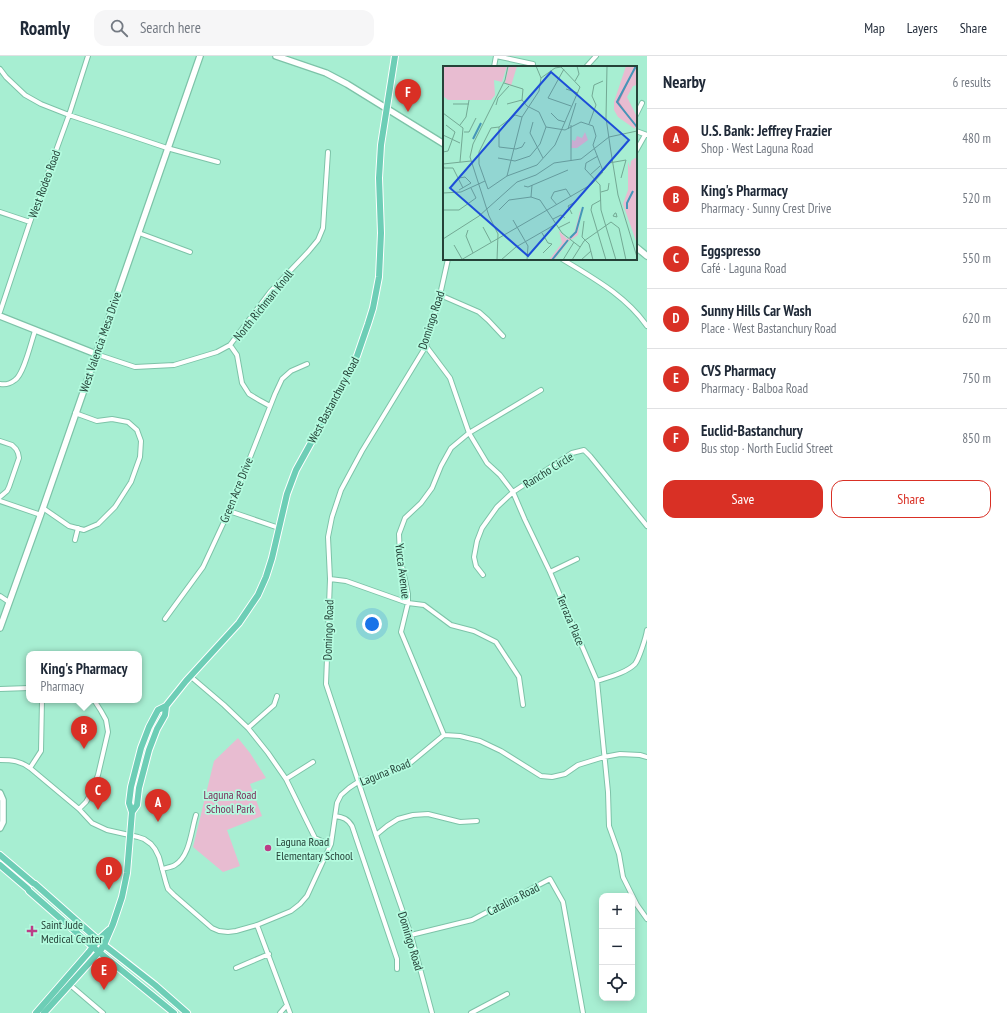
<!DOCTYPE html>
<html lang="en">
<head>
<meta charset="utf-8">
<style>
  :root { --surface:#fff; --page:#f6f6f7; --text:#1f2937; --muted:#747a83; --line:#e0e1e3; --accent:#d93025 }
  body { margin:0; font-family:"PT Sans Narrow",sans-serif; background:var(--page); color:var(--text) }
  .controls { position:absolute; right:12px; bottom:12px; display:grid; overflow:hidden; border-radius:8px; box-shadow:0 2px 10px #0003 }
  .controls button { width:36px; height:36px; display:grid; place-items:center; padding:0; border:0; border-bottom:1px solid var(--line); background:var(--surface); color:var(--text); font:20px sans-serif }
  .you { position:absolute; left:372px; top:568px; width:14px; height:14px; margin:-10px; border:3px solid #fff; border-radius:50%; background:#1a73e8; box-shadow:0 0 0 6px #1a73e833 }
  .badge { display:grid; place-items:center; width:26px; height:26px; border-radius:50%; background:var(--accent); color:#fff; font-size:13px; font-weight:700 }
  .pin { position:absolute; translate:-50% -33px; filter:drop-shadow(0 1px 2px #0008) }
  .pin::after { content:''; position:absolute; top:21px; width:14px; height:12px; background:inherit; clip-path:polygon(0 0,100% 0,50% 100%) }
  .popup { position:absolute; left:26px; top:595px; width:116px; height:52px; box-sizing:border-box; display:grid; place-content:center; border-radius:8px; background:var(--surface); filter:drop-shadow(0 1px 3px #0005); font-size:13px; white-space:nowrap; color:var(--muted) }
  .popup b { font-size:15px; color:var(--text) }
  .popup::after { content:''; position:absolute; left:50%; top:100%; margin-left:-8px; border:8px solid transparent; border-top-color:var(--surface) }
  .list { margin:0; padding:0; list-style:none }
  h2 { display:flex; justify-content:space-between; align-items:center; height:52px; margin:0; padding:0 16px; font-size:17px }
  h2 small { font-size:13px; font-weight:400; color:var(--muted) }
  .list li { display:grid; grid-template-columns:26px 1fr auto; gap:12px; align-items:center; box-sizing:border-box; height:60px; padding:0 16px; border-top:1px solid var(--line) }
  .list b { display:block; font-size:15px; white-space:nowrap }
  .list p { margin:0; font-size:13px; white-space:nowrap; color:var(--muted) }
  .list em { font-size:13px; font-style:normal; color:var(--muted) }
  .actions { display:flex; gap:8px; padding:12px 16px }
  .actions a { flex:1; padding:9px 0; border:1px solid var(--accent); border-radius:12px; text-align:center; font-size:14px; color:var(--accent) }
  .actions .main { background:var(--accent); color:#fff }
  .icon { flex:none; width:22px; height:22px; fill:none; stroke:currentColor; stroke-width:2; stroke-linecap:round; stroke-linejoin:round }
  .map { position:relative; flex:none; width:647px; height:957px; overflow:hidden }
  header { display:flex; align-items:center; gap:24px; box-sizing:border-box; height:56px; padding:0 20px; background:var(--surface); border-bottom:1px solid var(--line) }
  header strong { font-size:19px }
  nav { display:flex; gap:22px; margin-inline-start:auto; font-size:14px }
  .search { width:280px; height:36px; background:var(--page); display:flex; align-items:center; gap:10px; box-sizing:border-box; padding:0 14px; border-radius:12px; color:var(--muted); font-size:15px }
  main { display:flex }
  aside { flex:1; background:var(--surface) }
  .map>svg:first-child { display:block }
  .green { fill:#e8bcd1 }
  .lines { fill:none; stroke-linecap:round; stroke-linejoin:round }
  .street-casing { stroke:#7dc3a8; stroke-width:6 }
  .secondary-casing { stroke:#7dc3a8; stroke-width:8 }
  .primary-casing { stroke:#fff; stroke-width:8 }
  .street { stroke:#fff; stroke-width:4 }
  .secondary { stroke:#fff; stroke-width:5.5 }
  .primary { stroke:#6dceb6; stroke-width:6 }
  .poi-dot { fill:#bc3c87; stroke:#b4fbdf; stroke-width:1.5 }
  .labels { text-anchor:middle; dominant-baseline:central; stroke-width:3.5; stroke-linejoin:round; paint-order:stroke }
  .street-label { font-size:12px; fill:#254238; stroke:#b4fbdf }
  .park-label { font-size:12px; fill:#7c2c5a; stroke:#b4fbdf }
  .poi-label { font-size:12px; fill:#254238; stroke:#b4fbdf; text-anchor:start }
  .inset-river { fill:none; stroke:#4596b8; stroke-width:2 }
  .inset-road { fill:none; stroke:#73a994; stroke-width:1 }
  .view { fill:#1d4ed8; fill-opacity:0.15; stroke:#1d4ed8; stroke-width:2 }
  .inset-edge { fill:none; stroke:#254238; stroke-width:2 }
</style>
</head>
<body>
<header>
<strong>Roamly</strong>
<div class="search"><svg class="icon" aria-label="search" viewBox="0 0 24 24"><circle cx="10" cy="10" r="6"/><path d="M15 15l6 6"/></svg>Search here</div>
<nav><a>Map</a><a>Layers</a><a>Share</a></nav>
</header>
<main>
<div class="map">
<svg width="647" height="957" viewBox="0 0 647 957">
  <rect width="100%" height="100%" fill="#a7eed2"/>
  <path class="green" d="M 238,682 L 250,697 L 266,722 L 250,728 L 262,760 L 227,774 L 240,810 L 223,816 L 193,791 L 214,705 Z"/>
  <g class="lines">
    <g class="street-casing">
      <path id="street" d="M 496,0 L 533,8
        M 494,11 L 496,0
        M 586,11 L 596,0
        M 0,13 L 6,21 L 25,39 L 41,48 L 69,59 L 167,92 L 218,106
        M 636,59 L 642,47
        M 636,75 L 647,79
        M 636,95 L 645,79
        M 0,156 L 30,166
        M 139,177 L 190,196
        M 562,203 C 593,222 625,239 647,270
        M 440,239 L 479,256 L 488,264 L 503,280
        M 0,256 L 30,166 L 69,59 L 88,0
        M 230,289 L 237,299 L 242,327 L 249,338 L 259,344 L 270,350
        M 426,290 L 450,322 L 469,377 L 487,407 L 500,419 L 513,436 L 525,464 L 550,516 L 597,625 L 608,736 L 609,770 L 619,798 L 623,821 L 637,849 L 647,863
        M 96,298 L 135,311 L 174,309 L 217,296 L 230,289 L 270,236 L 308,196 L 318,184 L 323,172 L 328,96
        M 0,328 C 5,329 10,328 15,324 C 24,318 31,286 35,275
        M 0,385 L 12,389 L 16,393 L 18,397 L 19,402 L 9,431 L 7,435 L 0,441
        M 0,445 L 41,459
        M 43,452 L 69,470 L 84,474 L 98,468 L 115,451 L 131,426 L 140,401 L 141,385 L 137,374 L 128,366 L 112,363 L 97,365 L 75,357
        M 229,455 L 279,472
        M 75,484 L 78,472
        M 550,516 L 577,503
        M 483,519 L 476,510 L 474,501 L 477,485 L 482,472 L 497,451 L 513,436 L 572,397 L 584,394 L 590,400 L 647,470
        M 330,523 L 346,525 L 408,547 L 424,549 L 451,569 L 474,575 L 496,586 L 519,621 L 523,649
        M 0,540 L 9,546
        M 165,563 L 203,511 L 229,455 L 275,338 L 282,323 L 291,315 L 307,308
        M 190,620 L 224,649 L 248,672 L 268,697 L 286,723 L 315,782 L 324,786 L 331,788
        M 597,625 C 609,621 626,617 635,608 C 639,603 646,581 647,574
        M 0,633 L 29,632
        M 248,672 L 274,649 L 277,640
        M 444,679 L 401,576 L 408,547 L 408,538 L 400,501 L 399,478 L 405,462 L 421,447 L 432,432 L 441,410 L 451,392 L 469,377 L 541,334
        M 0,704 C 13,704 20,705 30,712 L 79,753 L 92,767 L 107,774 L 138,781 L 144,783 L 151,788 L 155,793 L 159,801 L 166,827 L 168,833 L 174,839 L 212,872 L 219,875 L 228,876 L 236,875 L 257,869 L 291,855 L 300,848 L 307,840 L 331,788 L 337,747 L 341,739 L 349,732 L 358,726 L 409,708 L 444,679 L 460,680 L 480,685 L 501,695 L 541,720 L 552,721 L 565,718 L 578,709 L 604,701 L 620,698 L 640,699 L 647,701
        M 30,712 L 41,695 L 42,644
        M 286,723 L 313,706
        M 79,753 L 86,746 L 90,739 L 98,719 L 108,676 L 106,664 L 101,655 L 94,644
        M 335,760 C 343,761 348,763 352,770 L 397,903 L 397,913
        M 376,779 L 387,770 L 398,763 L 413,759 L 428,758 L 460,766 L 477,765
        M 162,813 C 166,812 172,811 175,809 C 190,800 191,775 196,759
        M 257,869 L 290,957
        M 411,879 L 472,864 L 550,823 L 563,846 L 583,957
        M 236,912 L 269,898
        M 69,928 L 103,957
        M 280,957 L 287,949
        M 432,957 L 411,879 L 376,779 L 326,628 L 330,523 L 328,481 L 332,461 L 341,434 L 362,395 L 426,290 L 440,239 L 448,203
        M 471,957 L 507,938"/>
    </g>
    <g class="secondary-casing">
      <path id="secondary" d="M 276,0 L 326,17 L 347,28 L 444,88
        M 636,191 L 647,200
        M 0,260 L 96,298
        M 0,572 C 14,532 29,492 43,452 C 96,301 147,150 200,0
        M 0,737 L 3,744 L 3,766 L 0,772"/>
    </g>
    <g class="primary-casing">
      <path id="primary" d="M 132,756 L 137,749 L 139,732 L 149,694 L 157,673 L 165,659 L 166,650
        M 0,799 L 33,827
        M 0,809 L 28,833
        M 35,828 L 104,889 L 155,929 L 187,957
        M 29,835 L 93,891 L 174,957
        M 36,957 L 89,896 L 98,884 L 109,874
        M 44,957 L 100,895 L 104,889 L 113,868 L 122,841 L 127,817 L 132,756 L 129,747 L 131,731 L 141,692 L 149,671 L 158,654 L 166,650 L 186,625 L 239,567 L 258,539 L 266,521 L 272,502 L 287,438 L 296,414 L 338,338 L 357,300 L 368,268 L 373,252 L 379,221 L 381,177 L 379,122 L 381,89 L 395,0"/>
    </g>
    <use href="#street" class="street"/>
    <use href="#secondary" class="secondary"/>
    <use href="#primary" class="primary"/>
  </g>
  <g class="poi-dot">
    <circle cx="268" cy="792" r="4"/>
    <path d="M30 869h4v4h4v4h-4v4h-4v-4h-4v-4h4z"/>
  </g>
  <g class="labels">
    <g class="street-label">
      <text transform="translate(44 128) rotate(-70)">West Rodeo Road</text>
      <text transform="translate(263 249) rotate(-51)">North Richman Knoll</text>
      <text transform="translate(431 264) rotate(-72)">Domingo Road</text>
      <text transform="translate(100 286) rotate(-71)">West Valencia Mesa Drive</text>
      <text transform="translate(333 344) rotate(-62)">West Bastanchury Road</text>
      <text transform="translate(548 414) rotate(-32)">Rancho Circle</text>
      <text transform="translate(236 434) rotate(-68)">Green Acre Drive</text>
      <text transform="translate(403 515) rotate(83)">Yucca Avenue</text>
      <text transform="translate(571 564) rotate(67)">Terraza Place</text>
      <text transform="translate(328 574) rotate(-88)">Domingo Road</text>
      <text transform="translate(385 716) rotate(-22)">Laguna Road</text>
      <text transform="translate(513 843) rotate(-27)">Catalina Road</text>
      <text transform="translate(411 885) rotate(73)">Domingo Road</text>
    </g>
    <g class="park-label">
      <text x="230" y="738">Laguna Road<tspan x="230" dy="14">School Park</tspan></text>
    </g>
    <g class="poi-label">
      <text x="276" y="785">Laguna Road<tspan x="276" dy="14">Elementary School</tspan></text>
      <text x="41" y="868">Saint Jude<tspan x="41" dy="14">Medical Center</tspan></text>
    </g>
  </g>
  <g transform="translate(443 10)">
    <rect width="194" height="194" fill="#a7eed2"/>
    <path d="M 0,0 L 64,0 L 59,16 L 51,14 L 52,29 L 48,34 L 5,34 L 0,30 ZM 66,0 L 74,0 L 68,20 L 62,17 ZM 183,0 L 194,0 L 194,19 L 190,20 L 184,31 L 194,51 L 192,63 L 175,51 L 171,44 L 171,36 ZM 142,66 L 145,74 L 134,82 L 128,82 L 129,74 L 132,75 L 134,70 L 139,72 ZM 192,92 L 194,92 L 193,175 L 180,138 L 185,124 L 185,96 L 187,102 L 188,95 ZM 138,141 L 135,169 L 126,175 L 111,194 L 106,194 L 119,177 L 116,165 L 124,173 L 131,168 Z" fill="#e8bcd1"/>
    <path d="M 191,4 L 176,36 L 194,62 L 173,36 Z" fill="#cb88aa"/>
    <path class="inset-river" d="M 193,0 L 174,36 L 194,61M 30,73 L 38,57M 184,143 L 184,137 L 190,125M 127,172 L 133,166 L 140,141M 109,194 L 125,174"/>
    <path class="inset-road" d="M 164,0 L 163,52 L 168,86M 121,3 L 105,32 L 128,40M 132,15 L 136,8 L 134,0M 61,17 L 80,23 L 79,34 L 84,40 L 96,46 L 103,61 L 122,64 L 138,56 L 150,60 L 153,70 L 150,79 L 160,105M 123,23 L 135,27M 10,38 L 26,38M 64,38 L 79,34M 53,39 L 55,32 L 66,20M 0,47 L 20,62 L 17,96M 108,47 L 115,54 L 122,56M 79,51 L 72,49 L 56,61 L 56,81 L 73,83 L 79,81 L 82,76M 90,56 L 87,67 L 100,92M 146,58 L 153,39 L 149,30 L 151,19 L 160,15M 17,59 L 23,51 L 26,34M 56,61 L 48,62 L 36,86 L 36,98 L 45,123 L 64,110 L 94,99 L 112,79 L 137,21 L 118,1 L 112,2 L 98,12M 125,63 L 133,37M 21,66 L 26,66 L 33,52M 0,69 L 17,77M 0,86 L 5,85 L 12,66 L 3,59M 168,86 L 175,129 L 194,191M 155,90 L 143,97 L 142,103 L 157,119 L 158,144 L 173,194M 55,92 L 72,95 L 87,90 L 97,78 L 103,61M 128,95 L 128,59M 0,98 L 1,102 L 10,102 L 20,122M 0,98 L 28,95M 161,104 L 166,97 L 183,94M 147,109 L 157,100M 64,110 L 79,51 L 96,25 L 98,12 L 93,0M 16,112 L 22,111 L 28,117 L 16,124M 178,112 L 183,94M 81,120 L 85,121 L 125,104M 158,126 L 165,124 L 166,117M 0,127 L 18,126 L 42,115M 88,131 L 89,119M 158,134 L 149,139 L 148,144 L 163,194M 114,139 L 108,132 L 111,126 L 123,123 L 128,131M 0,144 L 16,144 L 33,132 L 28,122M 56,144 L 66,134 L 88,131 L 97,134 L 119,167 L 137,181M 173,147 L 174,151 L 170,150 L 172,147 ZM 129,148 L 125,140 L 132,136M 110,153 L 118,149 L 122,152M 70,154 L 85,180 L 84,194M 141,155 L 139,171 L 146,178 L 150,194M 40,161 L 48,176M 115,162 L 127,156M 25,164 L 23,170 L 30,187M 99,167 L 105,177 L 109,178 L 100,187M 0,173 L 36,150 L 74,116 L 93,109 L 111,97 L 138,93 L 166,71 L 194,65M 11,179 L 19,193M 18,194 L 149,118 L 160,106M 54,194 L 55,168 L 46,150 L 27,91 L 30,78 L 62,14 L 65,0M 58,194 L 73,181 L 113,158M 120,194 L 131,176M 129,194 L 141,175 L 168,156 L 176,162 L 183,194M 138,194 L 148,185"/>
    <path class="view" d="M 108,6 L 186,74 L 85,190 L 7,122 Z"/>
    <rect width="194" height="194" class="inset-edge"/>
  </g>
</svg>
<div class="controls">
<button>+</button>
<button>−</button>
<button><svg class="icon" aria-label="locate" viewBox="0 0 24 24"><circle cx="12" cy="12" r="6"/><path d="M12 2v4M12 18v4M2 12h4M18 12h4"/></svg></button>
</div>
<div class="you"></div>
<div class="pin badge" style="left:158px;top:766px">A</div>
<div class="pin badge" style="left:84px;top:693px">B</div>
<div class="popup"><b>King's Pharmacy</b>Pharmacy</div>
<div class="pin badge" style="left:98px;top:754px">C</div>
<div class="pin badge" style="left:109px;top:834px">D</div>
<div class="pin badge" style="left:104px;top:934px">E</div>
<div class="pin badge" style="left:408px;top:56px">F</div>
</div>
<aside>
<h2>Nearby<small>6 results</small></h2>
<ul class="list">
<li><span class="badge">A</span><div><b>U.S. Bank: Jeffrey Frazier</b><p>Shop · West Laguna Road</p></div><em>480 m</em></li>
<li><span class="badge">B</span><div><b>King's Pharmacy</b><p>Pharmacy · Sunny Crest Drive</p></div><em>520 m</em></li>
<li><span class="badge">C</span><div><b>Eggspresso</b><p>Café · Laguna Road</p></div><em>550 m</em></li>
<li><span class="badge">D</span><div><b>Sunny Hills Car Wash</b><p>Place · West Bastanchury Road</p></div><em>620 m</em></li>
<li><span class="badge">E</span><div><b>CVS Pharmacy</b><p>Pharmacy · Balboa Road</p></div><em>750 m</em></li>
<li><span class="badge">F</span><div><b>Euclid-Bastanchury</b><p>Bus stop · North Euclid Street</p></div><em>850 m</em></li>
</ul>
<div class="actions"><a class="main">Save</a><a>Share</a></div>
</aside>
</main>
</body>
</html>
